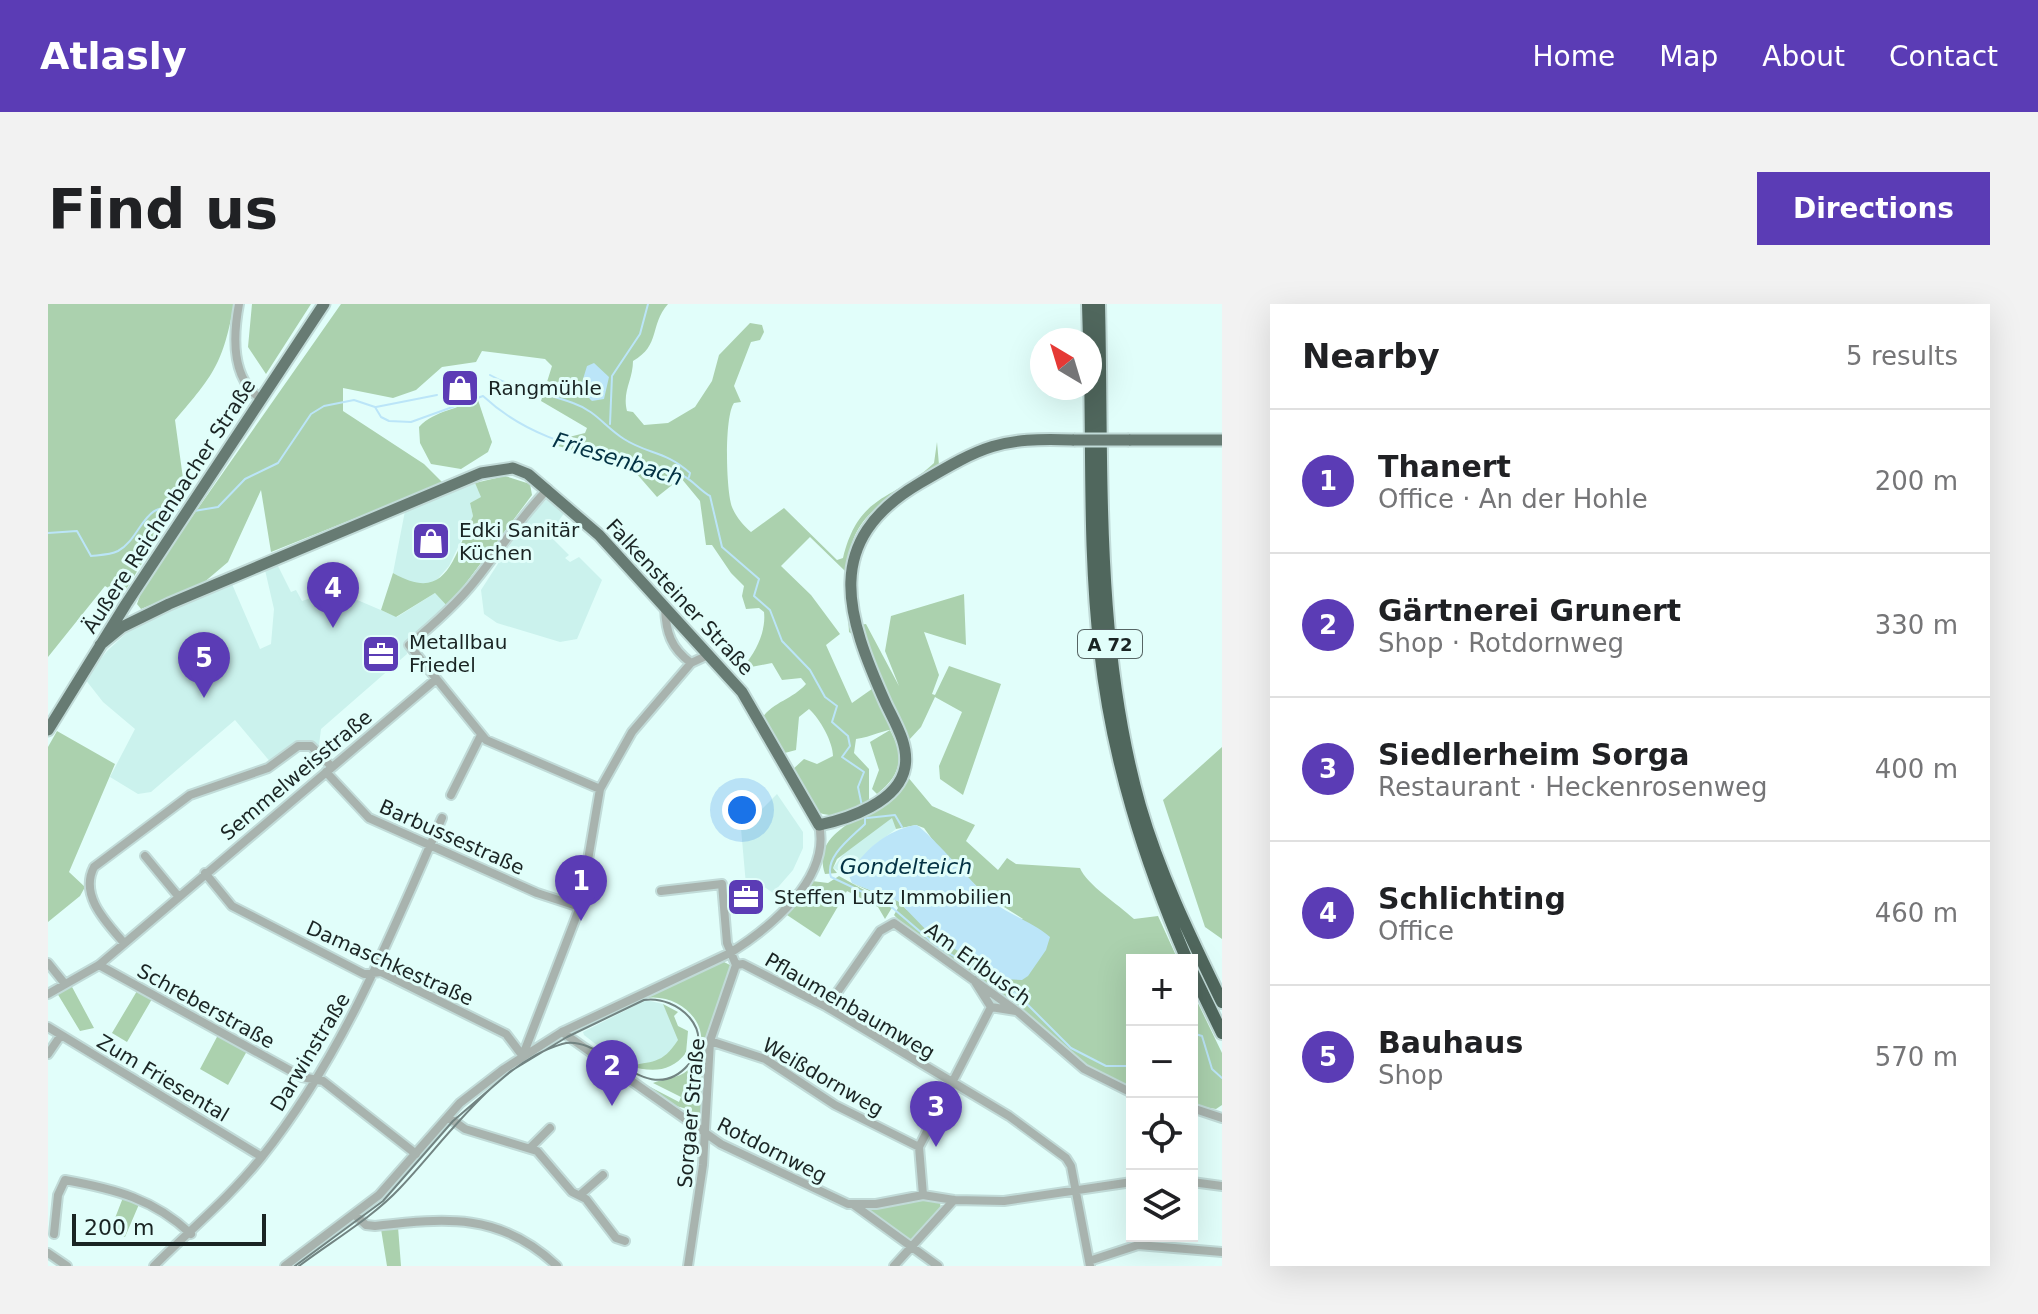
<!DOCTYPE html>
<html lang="en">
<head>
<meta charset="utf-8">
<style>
  :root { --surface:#fff; --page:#f2f2f2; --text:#202124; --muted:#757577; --line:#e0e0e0; --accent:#5b3cb5 }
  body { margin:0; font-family:"DejaVu Sans",sans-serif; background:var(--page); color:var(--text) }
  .controls { position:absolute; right:24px; bottom:24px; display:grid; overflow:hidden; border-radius:0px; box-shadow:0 8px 32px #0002 }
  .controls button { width:72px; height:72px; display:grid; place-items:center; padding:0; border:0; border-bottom:2px solid var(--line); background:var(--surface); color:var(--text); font:40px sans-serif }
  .compass { position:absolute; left:982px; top:24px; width:72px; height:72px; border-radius:50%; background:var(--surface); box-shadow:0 8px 32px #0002; rotate:322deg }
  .scale { position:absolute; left:24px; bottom:20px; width:194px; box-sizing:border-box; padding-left:8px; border:4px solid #1a2423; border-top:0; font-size:22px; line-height:28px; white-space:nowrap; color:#1a2423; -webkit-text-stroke:6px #e1fefa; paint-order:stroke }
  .you { position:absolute; left:694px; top:506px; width:28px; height:28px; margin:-20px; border:6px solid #fff; border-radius:50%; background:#1a73e8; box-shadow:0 0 0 12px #1a73e833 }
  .badge { display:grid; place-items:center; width:52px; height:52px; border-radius:50%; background:var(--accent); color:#fff; font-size:26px; font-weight:700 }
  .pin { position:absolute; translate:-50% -66px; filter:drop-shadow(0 2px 4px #0008) }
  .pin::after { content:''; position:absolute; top:42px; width:28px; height:24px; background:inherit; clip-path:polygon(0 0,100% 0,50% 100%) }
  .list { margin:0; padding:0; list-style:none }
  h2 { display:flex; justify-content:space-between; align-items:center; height:104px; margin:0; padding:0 32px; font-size:34px }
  h2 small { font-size:26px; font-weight:400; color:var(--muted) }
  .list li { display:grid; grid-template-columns:52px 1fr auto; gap:24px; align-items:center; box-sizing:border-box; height:144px; padding:0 32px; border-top:2px solid var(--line) }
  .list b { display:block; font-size:30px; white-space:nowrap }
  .list p { margin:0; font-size:26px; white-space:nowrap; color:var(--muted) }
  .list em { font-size:26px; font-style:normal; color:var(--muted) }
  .icon { flex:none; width:44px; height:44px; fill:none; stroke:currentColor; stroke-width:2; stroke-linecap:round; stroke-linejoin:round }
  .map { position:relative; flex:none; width:1174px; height:962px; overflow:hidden; border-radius:0px }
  header { display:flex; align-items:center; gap:48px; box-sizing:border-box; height:112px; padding:0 40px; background:var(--accent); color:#fff }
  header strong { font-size:38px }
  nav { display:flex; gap:44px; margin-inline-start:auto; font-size:28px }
  .intro { display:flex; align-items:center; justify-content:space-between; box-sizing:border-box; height:192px; padding:0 48px }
  h1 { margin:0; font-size:56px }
  .button { padding:20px 36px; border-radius:0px; background:var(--accent); color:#fff; font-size:28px; font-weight:700 }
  main { display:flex; gap:48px; padding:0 48px }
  aside { flex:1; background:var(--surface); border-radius:0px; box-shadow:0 8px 32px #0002 }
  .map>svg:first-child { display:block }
  .built { fill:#cbf2ed }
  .green { fill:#abd1ae }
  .water { fill:#bbe5f8 }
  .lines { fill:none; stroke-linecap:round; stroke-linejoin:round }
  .stream { stroke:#bbe5f8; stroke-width:2 }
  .minor-casing { stroke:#c1dbd8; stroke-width:12 }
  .major-casing { stroke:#c1dbd8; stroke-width:15 }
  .highway-casing { stroke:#c1dbd8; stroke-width:16 }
  .minor { stroke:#a8b3ae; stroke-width:8 }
  .major { stroke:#677b73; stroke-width:11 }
  .highway { stroke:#50675d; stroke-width:12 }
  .tram { stroke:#728482; stroke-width:2 }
  .major-bridge-casing { stroke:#c1dbd8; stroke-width:15; stroke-linecap:butt }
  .major-bridge { stroke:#677b73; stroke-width:11 }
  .labels { text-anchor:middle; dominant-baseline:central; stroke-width:6; stroke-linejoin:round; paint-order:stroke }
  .shield { fill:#e1fefa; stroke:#566564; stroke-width:2 }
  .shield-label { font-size:18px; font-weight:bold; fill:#1a2423 }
  .poi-label { font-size:20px; fill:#1a2423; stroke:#e1fefa; text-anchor:start }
  .street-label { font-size:20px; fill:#1a2423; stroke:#e1fefa }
  .water-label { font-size:22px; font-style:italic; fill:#033244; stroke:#e1fefa }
</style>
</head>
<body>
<header>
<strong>Atlasly</strong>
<nav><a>Home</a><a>Map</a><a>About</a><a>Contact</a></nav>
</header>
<div class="intro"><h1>Find us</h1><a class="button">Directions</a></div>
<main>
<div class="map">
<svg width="1174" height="962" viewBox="0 0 1174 962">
  <rect width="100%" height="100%" fill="#e1fefa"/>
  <path class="built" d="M 427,179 L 434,193 L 422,199 L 425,212 L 401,262 L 387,278 L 377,282 L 365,281 L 345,269 L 357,207 Z
    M 501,193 L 517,208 L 512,215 L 516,219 L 503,233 L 521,251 L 517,254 L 522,258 L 531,253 L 554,276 L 529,335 L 512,338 L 449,319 L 436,310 L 433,286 L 478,216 Z
    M 229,260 L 243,288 L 248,286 L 254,297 L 293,284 L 300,292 L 349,313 L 387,289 L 400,303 L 358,341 L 359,350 L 273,425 L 271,441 L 258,437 L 250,439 L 224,460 L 187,416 L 103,488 L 90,490 L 62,473 L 87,425 L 55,398 L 37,375 L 59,347 L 84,324 L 104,313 L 184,280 L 212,345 L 223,340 L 226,305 L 217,266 Z
    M 729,490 L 755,528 L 755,544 L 745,566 L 725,589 L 711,579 L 698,581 L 692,513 L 704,515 Z
    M 845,513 L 848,525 L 824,543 L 801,572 L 785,564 L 800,544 Z
    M 598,696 L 615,700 L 631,735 L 623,747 L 606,759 L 590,763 L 572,759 L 536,731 L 535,728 Z"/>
  <path class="green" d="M 0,0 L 186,0 C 175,59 166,71 127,116 L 137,189 L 74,292 L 57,282 L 0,353 Z
    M 204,0 L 263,0 L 218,70 L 200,43 Z
    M 293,0 L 620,0 C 601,22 613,41 585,57 C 585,76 574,87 579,107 L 585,108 L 596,121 L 620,119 L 647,103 L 664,77 L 671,51 L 702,19 L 714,21 L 716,28 L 712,36 L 703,38 L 686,82 L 693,98 L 686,99 C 676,113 678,187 684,203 C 688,213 695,221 703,228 L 736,204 L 789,256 L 795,254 C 811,188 846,197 886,159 L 889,138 L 891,161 C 855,194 803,199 800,263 C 799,285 808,309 805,331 L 801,328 L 797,267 L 762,233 L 733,262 L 763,291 L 792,330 L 778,341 L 804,399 L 831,380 L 810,321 L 818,320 L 851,382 L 837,347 L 843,312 L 916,290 L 918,341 L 876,328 L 891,371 L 884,390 L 887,391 L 901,362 L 953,380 L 915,491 L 892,475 L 891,462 L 914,408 L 887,393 L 873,423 L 860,437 L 852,425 C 838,424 824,433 808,435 L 806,449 L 821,465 L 821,496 C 806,507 790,515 772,509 L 743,467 L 756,455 L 769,460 L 785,452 C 785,438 772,415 761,405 L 751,413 L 748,446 L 733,450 L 714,414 C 725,398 745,395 758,380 L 753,374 L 734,376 L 724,359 L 703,363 L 699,358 C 710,344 718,325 716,308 L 711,304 L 698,305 L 694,292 L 696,282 L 683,269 L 664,241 L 658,241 L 652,197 L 633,174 L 609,193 L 581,161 L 510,142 L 517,134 L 537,129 L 539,124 L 493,97 L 504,62 L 497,55 L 434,47 L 428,58 L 394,63 L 368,86 L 345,94 L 295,84 L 295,107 L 376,160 L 395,179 L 223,248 L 213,186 L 180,258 L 154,280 L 93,305 L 89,300 L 95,283 Z
    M 429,93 L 444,138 L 440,148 L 413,165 L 383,160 L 372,139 L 371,123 C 388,105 410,107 429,93 Z
    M 457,172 L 482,180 L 484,191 L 400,303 L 387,289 L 348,313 L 333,306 L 345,269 C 399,300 405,254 425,212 L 422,199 L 433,193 L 427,179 Z
    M 842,426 C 857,453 853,471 829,490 L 824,485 L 831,466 L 822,438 Z
    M 9,427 L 67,460 L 21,568 L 37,583 L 32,592 L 0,618 L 0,443 Z
    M 1174,443 L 1174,635 L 1157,623 L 1115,496 Z
    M 859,472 L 884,502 L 927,521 L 918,537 L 950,566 L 959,554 L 968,560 L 1032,564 C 1039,581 1070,600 1086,615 L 1110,612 L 1130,656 L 1084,656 L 1084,787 L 1036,761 L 854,620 L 846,611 L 850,604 L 847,599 L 804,579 L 850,597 L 859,606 L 975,615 L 940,593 L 895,550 L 876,524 L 868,521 L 848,525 L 844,514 L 789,555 L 785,564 L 789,569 L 777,570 C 759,517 847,511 859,472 Z
    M 791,572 L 845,602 L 837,615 L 830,603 L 799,587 L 772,633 L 736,609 L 764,577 L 780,579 Z
    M 674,657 L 684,662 L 661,728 L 653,809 L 646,813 L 639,810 L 639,805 L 628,802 L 585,774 L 631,798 L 633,793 L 605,779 C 615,774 630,775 640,766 C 676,729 633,682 589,696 Z
    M 23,681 L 46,724 L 32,727 L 9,689 Z
    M 89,687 L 104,695 L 79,738 L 64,729 Z
    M 1144,687 L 1174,749 L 1174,801 L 1168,805 L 1144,801 Z
    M 615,700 L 630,708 L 626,712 L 630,722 L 640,727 L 638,749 C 622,769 604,768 580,762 C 603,757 614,761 630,736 Z
    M 170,731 L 199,747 L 180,781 L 152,765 Z
    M 76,891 L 92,898 L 77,933 L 62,927 Z
    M 877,895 L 892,898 L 893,905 L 864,937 L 816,906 Z
    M 350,923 L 353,962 L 339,962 L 333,925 Z"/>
  <path class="water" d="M 546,59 L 561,73 L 556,95 L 544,97 L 532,85 L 539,62 Z
    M 868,521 C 878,525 925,579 938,592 C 957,610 982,616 1002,633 L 998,646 L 980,672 L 974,676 L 956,675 L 882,630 L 850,597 L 804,579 L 801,572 C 815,546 839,526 868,521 Z"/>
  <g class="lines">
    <path class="stream" d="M 442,71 C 468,86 497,88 525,99 C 548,107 557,123 576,135 C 599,150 618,147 642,169 L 641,173
      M 328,103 L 389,91
      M 562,120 L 564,72 L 592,30 L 600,0
      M 146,207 L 170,203 L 197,175 L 230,159 L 263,110 L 276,102 L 306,96 L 327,103 L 333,113 L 341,117 L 363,118 L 435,92 C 494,147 562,146 633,171 C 643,174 651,186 662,192 L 674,243 L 711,275 L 706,292 L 722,306 L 734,337 L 762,366 L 777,393 L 789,402 L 784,418 L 800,432 L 802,442 L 794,453 L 816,468 L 810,483 L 814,502
      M 0,229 L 29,227 L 43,252 C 52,251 62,251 70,247 C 94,234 95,195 130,205
      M 817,511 L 817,520 C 804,533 776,553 783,573 L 840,600 L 889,642 L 969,690 L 1023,744 L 1058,762 L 1084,762
      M 819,514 L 847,511 L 854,523
      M 1144,729 L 1154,732 L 1164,765 L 1174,774"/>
    <g class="minor-casing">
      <path id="minor" d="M 191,0 C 185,32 183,75 213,95
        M 500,185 C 472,213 452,246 427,277 C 408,301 385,321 361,341 L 438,436 L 552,485
        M 617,304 C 618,329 623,344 643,359
        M 278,468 L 321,514 L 489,589 L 532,603
        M 403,491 L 433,431
        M 97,552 L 130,592
        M 157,569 L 184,602 L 316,670 L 333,668 L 458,730 L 474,751
        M 613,587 L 674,580 L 679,639 L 688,661
        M 76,639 C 59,619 31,592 46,563 L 142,491 L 220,464 L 250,442 L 263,442 L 284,463
        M 0,659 L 17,680
        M 51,661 L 254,773 L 275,777 L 368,850
        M 688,661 L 695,660 L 779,703 L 961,812 L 1018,854 L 1023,862 L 1042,962
        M 926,676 L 943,703
        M 0,690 L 51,661 L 387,376
        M 779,703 L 832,627 L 846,619 L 970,708 L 1036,765 L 1084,789
        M 0,723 L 214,853
        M 514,728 L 673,840 L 800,900 L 828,900 L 875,891 L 906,896 L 956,897 L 1084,878
        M 662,737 L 717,755 L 787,801 L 871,843
        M 0,750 L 13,731
        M 475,751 L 532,603 L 552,485 L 584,428 L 643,359 L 658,352
        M 1144,804 L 1174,814
        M 400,813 L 417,825 L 489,847 L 524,888 L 538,895 L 568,934 L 577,937
        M 482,844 L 502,824
        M 1144,878 L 1174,882
        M 532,891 L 555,871
        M 875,891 L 871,843 L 943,703 L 968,707
        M 806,901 L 890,962
        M 307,911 L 318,921 L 327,922 C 398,914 452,908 509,962
        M 6,930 L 10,891 L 17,876 C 67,885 106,895 143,930
        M 0,949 L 19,962
        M 1041,957 L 1090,941 L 1174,948
        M 106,962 C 143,925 180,895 213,854 C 294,753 343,631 394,514
        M 237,962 L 331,891 L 412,799 L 456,765 L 514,728 L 682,649 C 722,624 783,574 771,521
        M 640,962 L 655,861 L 662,737 L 688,661
        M 846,962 L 906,896"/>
    </g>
    <g class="major-casing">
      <path id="major" d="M 1081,136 L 1174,136
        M 52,341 L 74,323 L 121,300 L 433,169 L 465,164 L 480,170 L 551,231 L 694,388 L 771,521 C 800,515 851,498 857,463 C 861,441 847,419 838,400 C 798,311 773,237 872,179 C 935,142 951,133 1026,136
        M 0,426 L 78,300 L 276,0"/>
    </g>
    <g class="highway-casing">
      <path id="highway" d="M 1040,0 L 1041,36
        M 1051,0 C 1055,167 1046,340 1092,502 C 1112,571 1143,634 1174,698
        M 1042,65 C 1044,158 1041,253 1052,346 C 1064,455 1096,556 1139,656
        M 1144,667 L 1174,729"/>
    </g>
    <use href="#minor" class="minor"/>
    <use href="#major" class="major"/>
    <use href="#highway" class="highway"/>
    <path class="tram" d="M 247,962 L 335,897 L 405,817 L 463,767 L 519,733 L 596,696 C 630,691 669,727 641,760 C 599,809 555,728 514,740 C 449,759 396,838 352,884 C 324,914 284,937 251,962"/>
    <g class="major-bridge-casing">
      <path id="major-bridge" d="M 1026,136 L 1081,136"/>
    </g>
    <use href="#major-bridge" class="major-bridge"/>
  </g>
  <defs>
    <g id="shop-square" transform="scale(2)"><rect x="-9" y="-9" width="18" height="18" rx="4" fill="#5b3cb5" stroke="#e1fefa"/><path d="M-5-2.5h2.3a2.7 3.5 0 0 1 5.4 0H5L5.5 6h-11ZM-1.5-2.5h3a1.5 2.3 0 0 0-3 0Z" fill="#fff"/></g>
    <g id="office-square" transform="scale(2)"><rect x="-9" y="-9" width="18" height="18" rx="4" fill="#5b3cb5" stroke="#e1fefa"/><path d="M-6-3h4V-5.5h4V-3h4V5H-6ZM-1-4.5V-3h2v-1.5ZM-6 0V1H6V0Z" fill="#fff"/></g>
  </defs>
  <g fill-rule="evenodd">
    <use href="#shop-square" x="412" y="84"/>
    <use href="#shop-square" x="383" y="237"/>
    <use href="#office-square" x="333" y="350"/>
    <use href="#office-square" x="698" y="593"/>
  </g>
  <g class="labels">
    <rect class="shield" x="1030" y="326" width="64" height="28" rx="6"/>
    <g class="shield-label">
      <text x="1062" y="340">A 72</text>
    </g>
    <g class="poi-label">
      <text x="440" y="84">Rangmühle</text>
      <text x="411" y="226">Edki Sanitär<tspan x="411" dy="23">Küchen</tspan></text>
      <text x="361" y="338">Metallbau<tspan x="361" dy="23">Friedel</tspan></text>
      <text x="726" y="593">Steffen Lutz Immobilien</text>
    </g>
    <g class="street-label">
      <text transform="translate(121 202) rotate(-57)">Äußere Reichenbacher Straße</text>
      <text transform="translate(632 293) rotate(47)">Falkensteiner Straße</text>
      <text transform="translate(248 471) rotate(-40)">Semmelweisstraße</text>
      <text transform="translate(404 533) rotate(24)">Barbussestraße</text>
      <text transform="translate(342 659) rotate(24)">Damaschkestraße</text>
      <text transform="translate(930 660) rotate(36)">Am Erlbusch</text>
      <text transform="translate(158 702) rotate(29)">Schreberstraße</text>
      <text transform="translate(802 702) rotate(30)">Pflaumenbaumweg</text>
      <text transform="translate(262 748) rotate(-59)">Darwinstraße</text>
      <text transform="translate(775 773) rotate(30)">Weißdornweg</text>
      <text transform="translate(115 774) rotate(31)">Zum Friesental</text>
      <text transform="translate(643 809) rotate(-85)">Sorgaer Straße</text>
      <text transform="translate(724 846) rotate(27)">Rotdornweg</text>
    </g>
    <g class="water-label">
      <text transform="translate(570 155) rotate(17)">Friesenbach</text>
      <text x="858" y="562">Gondelteich</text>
    </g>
  </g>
</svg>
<div class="controls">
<button>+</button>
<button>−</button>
<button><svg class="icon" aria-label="locate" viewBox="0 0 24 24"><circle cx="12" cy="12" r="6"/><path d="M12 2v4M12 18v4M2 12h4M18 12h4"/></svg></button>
<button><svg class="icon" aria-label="layers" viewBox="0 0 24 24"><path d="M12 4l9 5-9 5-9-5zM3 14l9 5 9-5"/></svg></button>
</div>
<svg class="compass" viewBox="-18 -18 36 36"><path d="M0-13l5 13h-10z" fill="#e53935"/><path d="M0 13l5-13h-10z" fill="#757577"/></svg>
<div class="scale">200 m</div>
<div class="you"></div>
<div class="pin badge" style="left:533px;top:617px">1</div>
<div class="pin badge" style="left:564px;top:802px">2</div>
<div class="pin badge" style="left:888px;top:843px">3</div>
<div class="pin badge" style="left:285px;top:324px">4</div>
<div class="pin badge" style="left:156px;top:394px">5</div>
</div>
<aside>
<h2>Nearby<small>5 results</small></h2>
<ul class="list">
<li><span class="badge">1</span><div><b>Thanert</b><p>Office · An der Hohle</p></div><em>200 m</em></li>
<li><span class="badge">2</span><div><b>Gärtnerei Grunert</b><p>Shop · Rotdornweg</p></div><em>330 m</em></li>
<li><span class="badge">3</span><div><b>Siedlerheim Sorga</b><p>Restaurant · Heckenrosenweg</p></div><em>400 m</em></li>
<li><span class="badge">4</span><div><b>Schlichting</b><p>Office</p></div><em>460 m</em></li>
<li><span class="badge">5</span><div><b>Bauhaus</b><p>Shop</p></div><em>570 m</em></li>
</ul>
</aside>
</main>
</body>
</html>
